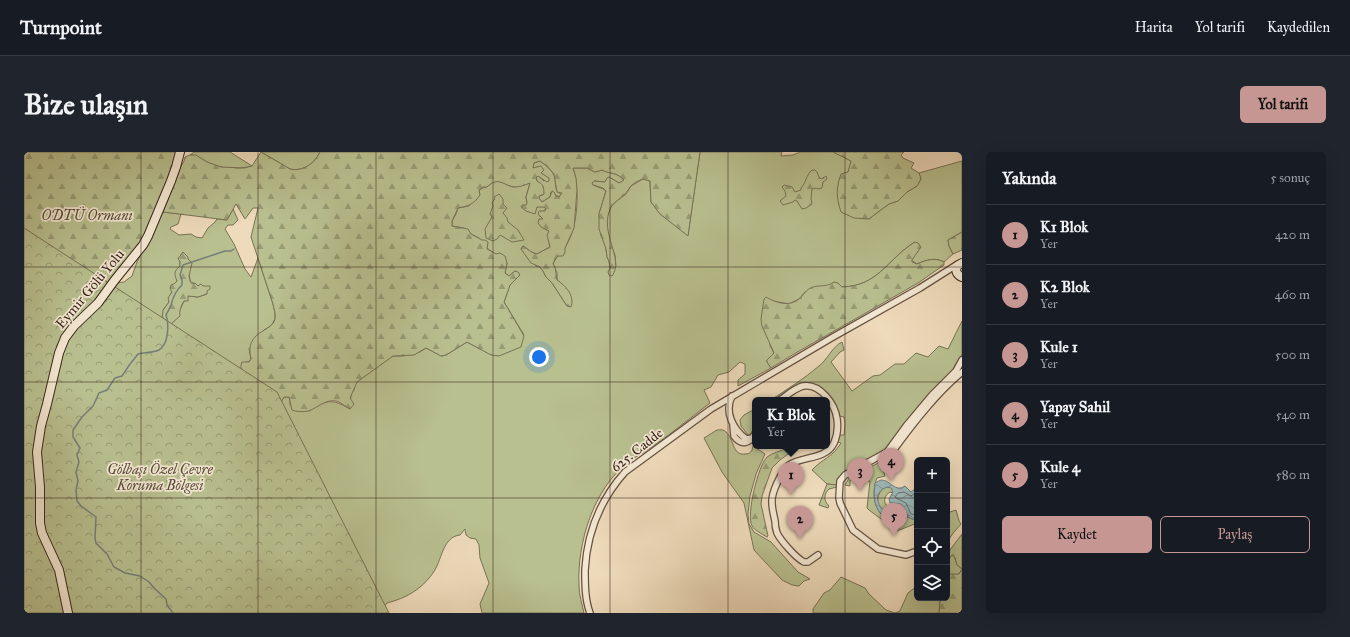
<!DOCTYPE html>
<html lang="tr">
<head>
<meta charset="utf-8">
<style>
  :root { --surface:#171b24; --page:#20242c; --text:#f1f3f6; --muted:#9ea1a6; --line:#363941; --accent:#c59692 }
  body { margin:0; font-family:"IM FELL Great Primer",serif; background:var(--page); color:var(--text) }
  .controls { position:absolute; right:12px; bottom:12px; display:grid; overflow:hidden; border-radius:6px; box-shadow:0 4px 16px #0002 }
  .controls button { width:36px; height:36px; display:grid; place-items:center; padding:0; border:0; border-bottom:1px solid var(--line); background:var(--surface); color:var(--text); font:20px sans-serif }
  .you { position:absolute; left:515px; top:205px; width:14px; height:14px; margin:-10px; border:3px solid #fff; border-radius:50%; background:#1a73e8; box-shadow:0 0 0 6px #1a73e833 }
  .badge { display:grid; place-items:center; width:26px; height:26px; border-radius:50%; background:var(--accent); color:#111; font-size:13px; font-weight:700 }
  .pin { position:absolute; translate:-50% -33px; filter:drop-shadow(0 1px 2px #0008) }
  .pin::after { content:''; position:absolute; top:21px; width:14px; height:12px; background:inherit; clip-path:polygon(0 0,100% 0,50% 100%) }
  .popup { position:absolute; left:728px; top:245px; width:78px; height:52px; box-sizing:border-box; display:grid; place-content:center; border-radius:6px; background:var(--surface); filter:drop-shadow(0 1px 3px #0005); font-size:13px; white-space:nowrap; color:var(--muted) }
  .popup b { font-size:15px; color:var(--text) }
  .popup::after { content:''; position:absolute; left:50%; top:100%; margin-left:-8px; border:8px solid transparent; border-top-color:var(--surface) }
  .list { margin:0; padding:0; list-style:none }
  h2 { display:flex; justify-content:space-between; align-items:center; height:52px; margin:0; padding:0 16px; font-size:17px }
  h2 small { font-size:13px; font-weight:400; color:var(--muted) }
  .list li { display:grid; grid-template-columns:26px 1fr auto; gap:12px; align-items:center; box-sizing:border-box; height:60px; padding:0 16px; border-top:1px solid var(--line) }
  .list b { display:block; font-size:15px; white-space:nowrap }
  .list p { margin:0; font-size:13px; white-space:nowrap; color:var(--muted) }
  .list em { font-size:13px; font-style:normal; color:var(--muted) }
  .actions { display:flex; gap:8px; padding:12px 16px }
  .actions a { flex:1; padding:9px 0; border:1px solid var(--accent); border-radius:6px; text-align:center; font-size:14px; color:var(--accent) }
  .actions .main { background:var(--accent); color:#111 }
  .icon { flex:none; width:22px; height:22px; fill:none; stroke:currentColor; stroke-width:2; stroke-linecap:round; stroke-linejoin:round }
  .map { position:relative; flex:none; width:938px; height:461px; overflow:hidden; border-radius:6px }
  header { display:flex; align-items:center; gap:24px; box-sizing:border-box; height:56px; padding:0 20px; background:var(--surface); border-bottom:1px solid var(--line) }
  header strong { font-size:19px }
  nav { display:flex; gap:22px; margin-inline-start:auto; font-size:14px }
  .intro { display:flex; align-items:center; justify-content:space-between; box-sizing:border-box; height:96px; padding:0 24px }
  h1 { margin:0; font-size:28px }
  .button { padding:10px 18px; border-radius:6px; background:var(--accent); color:#111; font-size:14px; font-weight:700 }
  main { display:flex; gap:24px; padding:0 24px }
  aside { flex:1; background:var(--surface); border-radius:6px; box-shadow:0 4px 16px #0002 }
  .map>svg:first-child { display:block }
  .green { fill:#b9c090; stroke:#787256; fill-rule:evenodd }
  .forest { fill:url(#forest-firs); stroke:#787256; fill-rule:evenodd }
  .park { fill:url(#park-crowns); stroke:#787256 }
  .water { fill:url(#water-waves); stroke:#757e7b }
  .lines { fill:none; stroke-linecap:round; stroke-linejoin:round }
  .shore { stroke:#6a6f6c; stroke-width:1 }
  .stream { stroke:#757e7b; stroke-width:1.5 }
  .street-casing { stroke:#665244; stroke-width:8 }
  .secondary-casing { stroke:#38251d; stroke-width:10 }
  .street { stroke:#f4e8d3; stroke-width:5.5 }
  .secondary { stroke:#f4e8d3; stroke-width:8 }
  .grid { fill:none; stroke:#38251d; stroke-width:1; stroke-opacity:0.55 }
  .labels { text-anchor:middle; dominant-baseline:central; stroke-width:3.5; stroke-linejoin:round; paint-order:stroke }
  .park-label { font-size:14px; font-style:italic; fill:#584c3a; stroke:#f4e8d3 }
  .street-label { font-size:14px; fill:#38251d; stroke:#f4e8d3 }
</style>
</head>
<body>
<header>
<strong>Turnpoint</strong>
<nav><a>Harita</a><a>Yol tarifi</a><a>Kaydedilen</a></nav>
</header>
<div class="intro"><h1>Bize ulaşın</h1><a class="button">Yol tarifi</a></div>
<main>
<div class="map">
<svg width="938" height="461" viewBox="0 0 938 461">
  <defs>
    <pattern id="forest-firs" width="22" height="20" patternUnits="userSpaceOnUse"><rect width="22" height="20" fill="#b9c090"/><path d="M5 1l3.5 6h-7zM16 11l3.5 6h-7z" fill="#979c75"/></pattern>
    <pattern id="park-crowns" width="20" height="18" patternUnits="userSpaceOnUse"><rect width="20" height="18" fill="#b9c090"/><path d="M2 6a3 3 0 1 1 6 0M12 15a3 3 0 1 1 6 0" fill="none" stroke="#979c75"/></pattern>
    <pattern id="water-waves" width="16" height="10" patternUnits="userSpaceOnUse"><rect width="16" height="10" fill="#9db9ba"/><path d="M0 5q4-4 8 0t8 0" fill="none" stroke="#819697"/></pattern>
  </defs>
  <rect width="100%" height="100%" fill="#eedbbb"/>
  <filter id="stains"><feTurbulence type="fractalNoise" baseFrequency=".005" numOctaves="4"/><feColorMatrix values="0 0 0 0 .2 0 0 0 0 .09 0 0 0 0 .02 0 0 0 .5 -.17"/></filter>
  <radialGradient id="worn" r=".72"><stop offset=".6" stop-color="#630" stop-opacity="0"/><stop offset="1" stop-color="#630" stop-opacity=".3"/></radialGradient>
  <path class="green" d="M 170,0 L 206,0 L 228,14 C 214,18 196,17 183,10 C 177,7 173,3 166,3 Z
    M 237,0 L 296,0 C 291,11 279,20 266,17 Z
    M 676,0 L 758,0 L 757,4 L 769,3 L 776,0 L 809,0 L 828,9 L 824,20 L 845,67 L 854,60 L 865,52 L 874,49 L 883,40 L 893,34 L 897,27 L 895,21 L 938,9 L 938,80 L 924,88 L 925,94 L 929,102 L 920,110 C 911,105 902,108 893,112 L 887,108 L 894,99 L 891,90 C 863,107 855,134 818,135 L 814,131 L 781,140 L 775,147 L 765,152 L 749,149 L 746,194 L 750,201 L 743,208 L 743,210 L 747,216 L 714,234 L 714,228 L 721,222 L 721,212 L 716,210 L 705,220 L 694,223 L 687,235 L 680,238 L 686,251 C 666,266 646,283 625,297 C 618,302 611,305 604,310 C 569,338 553,391 555,434 C 555,443 558,452 560,461 L 458,461 L 456,452 L 465,431 L 456,406 L 455,393 L 452,387 L 446,386 L 442,383 L 441,377 L 436,383 C 418,385 418,409 409,421 C 397,438 382,446 363,451 L 359,456 L 49,214 L 92,131 L 100,130 L 108,124 L 113,110 L 139,60 L 157,62 L 154,72 L 147,75 L 146,77 L 155,83 L 167,82 L 172,85 L 178,86 L 184,76 L 191,70 L 193,67 L 203,68 L 209,57 L 214,68 L 209,73 L 204,73 L 201,77 L 210,92 L 221,117 L 227,125 L 234,106 L 249,152 L 251,161 L 251,167 L 247,174 L 240,178 L 225,197 L 227,207 L 225,210 L 222,210 L 257,250 L 260,245 L 265,245 L 266,248 L 266,253 L 285,259 C 303,248 307,246 326,257 L 327,242 L 330,238 L 332,230 L 369,204 L 379,204 L 396,200 L 402,196 L 418,204 L 422,203 L 443,190 L 456,197 L 500,183 L 480,150 L 486,133 L 496,123 L 491,119 L 485,124 L 481,121 L 483,111 L 463,96 L 463,94 L 455,86 L 447,82 L 440,76 L 428,74 L 428,69 L 432,62 L 434,56 L 445,54 C 450,47 454,35 463,35 C 475,23 480,34 490,35 C 495,35 501,32 506,31 L 502,45 L 503,51 L 503,53 L 512,57 L 513,55 L 518,54 L 522,56 L 515,64 L 519,65 L 519,67 L 517,68 L 521,77 L 525,79 L 524,83 L 526,95 L 513,102 C 507,101 504,97 499,94 L 497,97 L 512,114 L 516,115 L 519,119 L 522,125 L 528,131 L 543,154 L 539,133 L 533,128 L 533,121 L 529,112 C 532,104 539,100 543,92 C 554,73 556,37 549,16 L 563,16 L 571,20 L 578,18 C 588,23 591,19 600,28 L 595,31 L 585,25 L 581,30 L 570,29 L 569,33 L 579,37 L 582,39 L 575,62 L 577,84 L 580,88 L 582,97 L 583,105 L 585,109 L 586,116 L 592,115 L 591,103 L 585,88 L 582,68 L 587,55 L 590,51 L 602,42 L 607,34 L 619,27 L 626,29 L 627,50 L 636,62 L 664,83 ZM 159,100 L 164,107 L 166,129 L 174,134 L 179,134 L 183,142 L 174,145 L 164,144 C 157,152 155,164 147,172 L 139,158 L 145,150 L 145,146 L 153,129 L 154,116 L 156,114 L 156,109 L 154,107 Z
    M 516,9 C 521,13 529,18 531,26 C 532,32 530,35 535,41 L 538,41 L 535,45 L 527,40 L 526,45 L 518,50 L 515,46 L 515,44 L 519,43 L 519,34 L 513,29 L 512,25 L 514,24 L 520,29 L 517,19 L 513,15 L 510,16 L 509,14 L 510,11 Z
    M 938,169 L 938,202 L 931,217 L 912,234 L 878,275 L 861,299 L 822,319 L 818,322 L 813,333 L 803,332 L 788,318 C 799,306 808,306 817,291 L 814,290 L 815,283 L 820,283 L 821,272 L 820,265 L 815,264 C 811,248 796,226 776,232 C 767,234 758,243 749,248 L 747,248 C 763,237 780,227 795,214 C 804,207 808,195 818,190 L 820,198 L 816,200 L 807,210 L 828,239 L 849,224 L 856,223 L 871,212 L 880,212 L 892,201 L 904,205 L 915,194 L 924,197 Z
    M 731,257 L 731,274 L 726,283 L 724,283 L 717,274 L 716,268 L 720,263 Z
    M 693,278 C 697,278 699,277 702,280 C 710,286 708,304 721,302 C 727,302 728,299 729,294 L 741,302 L 732,322 L 726,344 L 724,362 L 725,372 L 730,380 L 747,390 L 774,420 L 786,427 L 780,429 L 775,434 L 768,433 L 758,428 L 730,398 L 720,351 L 698,320 L 680,286 Z
    M 864,306 L 858,315 L 861,324 L 853,326 C 851,330 851,334 850,338 C 849,354 856,365 870,371 L 871,368 C 864,364 857,360 854,352 C 852,344 859,331 868,336 L 869,341 L 866,340 C 861,343 859,348 862,353 L 868,356 L 877,355 L 881,367 L 884,365 L 888,367 L 893,367 L 893,371 L 873,379 L 845,358 L 843,356 L 846,329 L 826,328 L 826,334 L 821,333 L 825,326 Z
    M 932,358 L 935,369 L 937,372 L 930,380 L 923,390 L 923,361 Z
    M 928,403 L 931,406 L 933,413 L 938,417 L 935,422 L 924,426 L 923,432 L 923,409 Z
    M 817,425 L 841,436 L 845,442 L 862,458 L 871,461 L 789,461 L 789,457 L 800,441 L 806,438 Z
    M 893,434 L 893,446 L 919,446 L 916,449 L 915,461 L 871,461 L 876,459 L 884,441 Z"/>
  <path class="forest" d="M 0,0 L 156,0 L 124,84 L 90,129 L 0,461 Z
    M 237,0 L 266,17 C 279,20 291,11 296,0 L 676,0 L 664,84 L 636,62 L 627,50 L 626,29 L 619,27 C 614,29 609,31 606,35 C 604,38 603,40 600,43 C 596,47 590,50 587,55 C 574,80 601,107 588,124 L 585,123 L 584,120 L 586,116 L 585,109 L 583,105 L 582,97 L 575,77 L 575,62 L 582,39 L 579,36 L 569,33 L 568,31 L 570,29 L 581,30 L 583,26 L 585,25 L 595,31 L 600,28 C 591,19 588,23 578,18 L 571,20 L 563,16 L 549,16 L 552,26 L 553,38 L 550,76 L 541,96 L 541,100 L 539,104 L 534,104 L 531,107 L 529,112 L 531,115 L 533,128 C 542,134 551,144 547,155 L 543,154 L 528,131 L 522,125 L 519,119 L 516,115 L 507,111 L 497,97 L 499,94 C 504,97 507,101 513,102 L 526,95 L 523,83 L 525,79 L 517,75 L 514,71 L 515,67 L 519,67 L 514,62 L 515,59 L 521,59 L 522,57 L 520,55 L 513,55 L 511,62 L 502,59 L 497,55 L 498,53 L 502,53 L 503,51 L 502,45 L 506,31 C 501,33 496,35 490,35 C 479,33 474,24 463,35 L 459,35 L 455,38 L 456,43 C 450,52 445,54 434,56 L 428,69 L 428,74 L 444,77 L 447,82 L 458,88 L 461,88 L 464,90 L 463,97 L 472,102 L 476,101 L 481,104 L 483,111 L 481,121 L 485,124 L 491,119 L 494,120 L 496,123 L 486,133 L 480,150 L 500,184 L 497,195 L 475,204 L 467,203 L 443,190 L 422,203 L 417,204 L 402,196 L 390,203 L 369,204 L 333,230 L 326,246 L 330,252 L 326,257 C 322,255 319,252 315,250 C 303,245 294,256 284,259 C 279,260 273,260 268,258 L 265,245 L 260,245 L 257,250 L 221,221 L 217,216 L 217,213 L 218,210 L 225,210 L 227,207 C 220,178 248,181 251,167 C 252,162 250,157 249,152 L 227,85 L 234,56 L 229,56 L 221,67 L 212,52 L 203,68 L 139,60 L 156,16 L 160,9 L 161,5 L 166,3 L 172,3 L 183,10 L 197,15 L 220,16 L 228,14 ZM 516,9 L 524,15 L 530,22 L 533,40 L 538,41 L 535,45 L 532,44 L 530,40 L 528,39 L 526,45 L 518,50 L 515,46 L 515,44 L 520,42 C 520,35 519,32 513,29 L 512,26 L 514,24 L 523,30 L 525,29 L 525,26 L 517,21 L 520,18 L 517,14 L 509,16 L 510,11 Z
    M 809,0 L 880,0 L 877,3 L 879,6 L 890,11 L 887,16 L 895,21 L 897,27 L 893,34 L 883,40 L 874,49 L 865,52 L 854,60 L 845,67 L 830,66 L 817,60 C 812,45 812,36 817,22 L 824,20 L 827,9 Z
    M 788,18 L 791,18 L 793,20 L 795,25 L 797,27 L 802,24 L 803,27 L 799,30 L 798,36 L 794,37 L 792,36 L 788,37 L 787,47 L 788,52 L 782,56 L 778,57 L 773,49 L 771,48 L 769,50 L 759,53 L 756,49 L 762,44 L 761,39 L 758,35 L 760,33 L 768,35 L 771,40 L 777,38 L 777,36 C 782,31 782,23 788,18 Z
    M 475,42 L 479,47 L 479,52 L 483,56 L 479,61 L 483,66 L 484,70 L 494,78 L 500,88 L 488,90 L 476,83 L 473,87 L 469,89 L 462,86 L 461,77 L 468,65 L 466,62 L 469,54 L 468,50 L 471,47 L 470,45 Z
    M 938,80 L 938,98 L 929,102 L 925,94 L 924,88 Z
    M 891,90 L 894,91 L 897,95 L 888,108 L 888,110 L 893,112 C 902,108 911,105 920,110 L 920,113 L 894,131 L 770,202 L 747,216 L 743,210 L 743,208 L 750,201 L 738,174 L 737,167 L 740,147 L 742,145 C 752,151 766,155 775,147 C 780,143 782,137 789,135 C 797,133 803,135 810,130 L 814,131 L 818,135 C 855,134 863,107 891,90 Z
    M 159,100 L 164,105 L 164,107 L 168,111 L 165,124 L 166,129 L 168,132 L 171,131 L 174,134 L 177,132 L 179,134 L 186,134 L 186,137 L 183,139 L 183,142 L 174,145 L 164,144 L 164,149 L 160,149 C 157,154 155,159 156,164 L 147,172 L 138,166 L 139,158 L 145,150 L 144,146 L 148,140 L 146,136 L 147,133 L 150,132 L 153,129 C 150,122 150,119 156,114 L 156,109 L 154,107 Z
    M 763,296 L 768,298 L 767,300 L 756,308 L 748,316 L 738,344 L 737,352 L 744,384 L 743,385 C 738,382 730,378 728,374 C 722,363 734,314 743,305 C 748,301 757,299 763,296 Z
    M 938,382 L 938,461 L 915,461 L 916,449 L 919,446 L 923,446 L 924,426 L 926,422 L 935,422 L 938,417 L 933,413 L 931,406 L 928,403 L 923,409 L 923,402 Z"/>
  <path class="park" d="M 0,76 L 253,240 L 365,461 L 0,461 Z
    M 803,332 L 814,333 L 813,335 L 805,337 C 800,342 799,348 805,354 L 804,356 L 795,353 Z"/>
  <path class="water" d="M 857,328 C 867,328 871,341 881,334 L 887,340 L 892,336 L 893,337 L 893,367 L 888,367 L 884,365 L 879,355 L 877,352 L 866,351 L 865,347 L 869,340 L 867,336 L 863,335 C 843,343 859,361 871,368 L 870,371 C 851,361 849,352 851,331 Z"/>
  <g class="lines">
    <path class="shore" d="M 893,340 L 887,344 L 880,340 L 874,341 L 871,345 L 872,346 L 882,351 L 887,362 L 893,363"/>
    <path class="stream" d="M 149,461 L 143,453 L 142,447 L 130,436 L 125,430 L 116,424 L 101,421 L 90,415 L 83,402 L 72,391 L 71,386 L 72,365 L 57,354 L 53,349 L 52,338 L 54,329 L 52,320 L 55,310 L 53,303 L 56,296 L 49,285 L 49,278 L 58,265 L 69,254 L 75,241 L 83,238 L 91,226 L 98,224 C 103,216 108,209 114,202 C 121,200 129,201 135,198 C 145,192 145,172 142,163 C 144,159 146,156 147,153 C 149,145 152,138 158,133 L 158,128 L 156,123 L 159,113 L 201,99 L 207,99 L 210,97"/>
    <g class="street-casing">
      <path id="street" d="M 708,244 C 700,260 709,277 722,287 L 729,286
        M 756,248 C 762,244 771,236 779,234 C 796,231 811,252 813,267 C 814,274 813,284 810,291 C 802,308 778,304 765,313 C 757,320 747,341 748,351 C 748,357 750,364 751,369 C 751,373 752,378 753,381 C 757,389 772,406 780,410 L 784,410 L 794,403
        M 709,273 L 710,284 C 717,294 725,292 731,282
        M 871,296 C 891,269 912,242 938,220
        M 893,399 L 882,403 L 854,397 L 829,378 L 816,351 L 815,346 L 816,329 L 821,323 L 863,300 L 882,274 L 908,243 L 932,219 L 938,208
        M 566,461 C 561,448 561,432 561,418 C 563,381 576,348 601,320 L 687,257 L 809,185 L 896,136 L 934,112"/>
    </g>
    <g class="secondary-casing">
      <path id="secondary" d="M 938,111 L 933,114 C 931,119 933,123 938,125
        M 44,461 L 35,418 L 18,381 L 16,371 L 16,335 L 13,300 L 17,274 L 23,252 L 35,201 L 41,186 L 50,174 L 74,151 L 90,129 L 119,93 L 124,84 L 147,29 L 152,15 L 156,0"/>
    </g>
    <use href="#street" class="street"/>
    <use href="#secondary" class="secondary"/>
  </g>
  <path class="grid" d="M 117,0 L 117,461M 234,0 L 234,461M 352,0 L 352,461M 469,0 L 469,461M 586,0 L 586,461M 704,0 L 704,461M 821,0 L 821,461M 0,115 L 938,115M 0,230 L 938,230M 0,346 L 893,346M 923,346 L 938,346"/>
  <g class="labels">
    <g class="park-label">
      <text x="63" y="63">ODTÜ Ormanı</text>
      <text x="136" y="317">Gölbaşı Özel Çevre<tspan x="136" dy="16">Koruma Bölgesi</tspan></text>
    </g>
    <g class="street-label">
      <text transform="translate(66 137) rotate(-50)">Eymir Gölü Yolu</text>
      <text transform="translate(613 298) rotate(-38)">625. Cadde</text>
    </g>
  </g>
  <rect width="100%" height="100%" filter="url(#stains)"/>
  <rect width="100%" height="100%" fill="url(#worn)"/>
</svg>
<div class="controls">
<button>+</button>
<button>−</button>
<button><svg class="icon" aria-label="locate" viewBox="0 0 24 24"><circle cx="12" cy="12" r="6"/><path d="M12 2v4M12 18v4M2 12h4M18 12h4"/></svg></button>
<button><svg class="icon" aria-label="layers" viewBox="0 0 24 24"><path d="M12 4l9 5-9 5-9-5zM3 14l9 5 9-5"/></svg></button>
</div>
<div class="you"></div>
<div class="pin badge" style="left:767px;top:343px">1</div>
<div class="popup"><b>K1 Blok</b>Yer</div>
<div class="pin badge" style="left:776px;top:387px">2</div>
<div class="pin badge" style="left:836px;top:339px">3</div>
<div class="pin badge" style="left:867px;top:329px">4</div>
<div class="pin badge" style="left:870px;top:384px">5</div>
</div>
<aside>
<h2>Yakında<small>5 sonuç</small></h2>
<ul class="list">
<li><span class="badge">1</span><div><b>K1 Blok</b><p>Yer</p></div><em>420 m</em></li>
<li><span class="badge">2</span><div><b>K2 Blok</b><p>Yer</p></div><em>460 m</em></li>
<li><span class="badge">3</span><div><b>Kule 1</b><p>Yer</p></div><em>500 m</em></li>
<li><span class="badge">4</span><div><b>Yapay Sahil</b><p>Yer</p></div><em>540 m</em></li>
<li><span class="badge">5</span><div><b>Kule 4</b><p>Yer</p></div><em>580 m</em></li>
</ul>
<div class="actions"><a class="main">Kaydet</a><a>Paylaş</a></div>
</aside>
</main>
</body>
</html>
